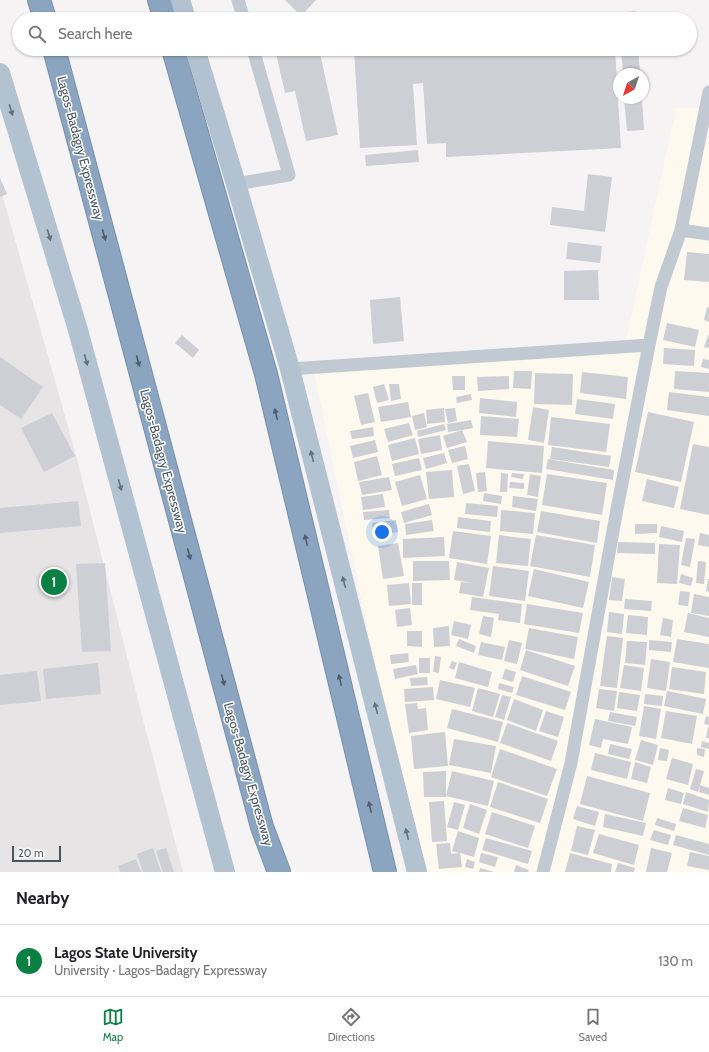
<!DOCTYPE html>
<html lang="en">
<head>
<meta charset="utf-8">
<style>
  :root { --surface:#fff; --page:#f2f2f2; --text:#202124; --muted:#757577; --line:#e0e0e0; --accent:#0b8043 }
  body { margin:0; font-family:Cabin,sans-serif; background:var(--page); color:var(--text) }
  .compass { position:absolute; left:613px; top:68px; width:36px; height:36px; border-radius:50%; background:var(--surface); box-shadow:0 1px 3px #0004; rotate:219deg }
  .scale { position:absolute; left:12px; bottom:10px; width:49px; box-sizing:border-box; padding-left:4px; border:2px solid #4a5661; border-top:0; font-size:11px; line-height:14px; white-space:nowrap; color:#4a5661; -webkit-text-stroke:3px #fff; paint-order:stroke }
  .you { position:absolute; left:382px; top:532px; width:14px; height:14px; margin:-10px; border:3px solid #fff; border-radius:50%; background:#1a73e8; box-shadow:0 0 0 6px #1a73e833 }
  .badge { display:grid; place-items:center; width:26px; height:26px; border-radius:50%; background:var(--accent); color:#fff; font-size:13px; font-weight:700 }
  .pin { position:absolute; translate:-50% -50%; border:2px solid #fff; box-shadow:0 1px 4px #0006 }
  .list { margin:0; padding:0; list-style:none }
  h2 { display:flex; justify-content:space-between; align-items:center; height:52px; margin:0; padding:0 16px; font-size:17px }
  h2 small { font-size:13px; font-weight:400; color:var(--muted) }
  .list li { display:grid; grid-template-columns:26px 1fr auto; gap:12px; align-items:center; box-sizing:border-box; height:72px; padding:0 16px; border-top:1px solid var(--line) }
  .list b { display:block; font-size:15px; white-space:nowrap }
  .list p { margin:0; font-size:13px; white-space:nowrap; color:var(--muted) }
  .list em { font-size:13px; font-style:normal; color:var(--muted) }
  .icon { flex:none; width:22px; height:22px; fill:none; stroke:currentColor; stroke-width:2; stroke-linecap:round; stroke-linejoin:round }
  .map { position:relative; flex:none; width:709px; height:872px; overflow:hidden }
  .search { position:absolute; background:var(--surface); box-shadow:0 1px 3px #0004; left:12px; right:12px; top:12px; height:44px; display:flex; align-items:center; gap:10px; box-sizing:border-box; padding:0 14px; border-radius:22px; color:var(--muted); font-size:15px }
  .sheet { height:124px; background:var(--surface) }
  nav { display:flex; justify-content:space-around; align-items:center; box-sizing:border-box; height:56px; border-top:1px solid var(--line); background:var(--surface); font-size:11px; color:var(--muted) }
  nav a { display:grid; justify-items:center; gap:2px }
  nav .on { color:var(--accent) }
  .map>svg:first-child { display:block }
  .commercial { fill:#fdf9ef }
  .education { fill:#e6e4e5 }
  .building { fill:#cdcfd5 }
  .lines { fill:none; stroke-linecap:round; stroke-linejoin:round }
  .highway-casing { stroke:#7690ad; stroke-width:24 }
  .street { stroke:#c1cad2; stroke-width:13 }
  .primary { stroke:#b3c2d1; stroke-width:20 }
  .highway { stroke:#8ba5c1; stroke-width:22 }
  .oneway { fill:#64717d }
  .oneway2 { fill:#505e6b }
  .labels { text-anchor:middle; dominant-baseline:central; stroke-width:3; stroke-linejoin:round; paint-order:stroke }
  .street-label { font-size:13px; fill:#4a5661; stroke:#fff }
</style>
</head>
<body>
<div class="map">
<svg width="709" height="872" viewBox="0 0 709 872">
  <rect width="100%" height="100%" fill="#f5f3f3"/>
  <path class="commercial" d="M 676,108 L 709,108 L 709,872 L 423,872 L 397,772 L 313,367 L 624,350 Z"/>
  <path class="education" d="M 0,187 L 75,451 L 141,712 L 183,872 L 0,872 Z"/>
  <path class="building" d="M 285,0 L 316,0 L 301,16 Z
    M 636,11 L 636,19 L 619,19 L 618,13 Z
    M 613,15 L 613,19 L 556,19 L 556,18 Z
    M 275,49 L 319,49 L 338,135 L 306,141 L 295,91 L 285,93 Z
    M 354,49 L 615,49 L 621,148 L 446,157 L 446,143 L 427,144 L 423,83 L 413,84 L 417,145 L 360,148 Z
    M 621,49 L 638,49 L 640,74 L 623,74 Z
    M 624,98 L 642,98 L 644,130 L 627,131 Z
    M 418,150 L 419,162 L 366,166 L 365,155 Z
    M 588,174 L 612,177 L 605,232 L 550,225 L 552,207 L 584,211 Z
    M 0,178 L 7,194 L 0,197 Z
    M 568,242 L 602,246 L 600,263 L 566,259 Z
    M 687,252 L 709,254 L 709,282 L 684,280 Z
    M 598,270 L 599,300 L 564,300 L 564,271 Z
    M 400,297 L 404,341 L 373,344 L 370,300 Z
    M 707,307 L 709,308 L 709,322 L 704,320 Z
    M 667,323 L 699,330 L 695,347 L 663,340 Z
    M 709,333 L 709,348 L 704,347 Z
    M 182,335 L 199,350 L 193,358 L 175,343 Z
    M 664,348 L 695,350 L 694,366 L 663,364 Z
    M 0,357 L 43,387 L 21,419 L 0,405 Z
    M 703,359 L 709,360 L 709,369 L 701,367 Z
    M 514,371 L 532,371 L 531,389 L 513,388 Z
    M 675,371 L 709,373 L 709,392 L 674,389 Z
    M 582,372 L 628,377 L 626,399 L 580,393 Z
    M 535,373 L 573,374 L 572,405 L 534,404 Z
    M 452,376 L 465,376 L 465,390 L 453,390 Z
    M 509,376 L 509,389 L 478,391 L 477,377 Z
    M 384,384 L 389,400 L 377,403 L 373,387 Z
    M 389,384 L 399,384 L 401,399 L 391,401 Z
    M 669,392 L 709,397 L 709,416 L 667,410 Z
    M 368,393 L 375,422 L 361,425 L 354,396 Z
    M 471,394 L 472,400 L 457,403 L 456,397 Z
    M 480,398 L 517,402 L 516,417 L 479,413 Z
    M 577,399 L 615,404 L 613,419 L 575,414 Z
    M 408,402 L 411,417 L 381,422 L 378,407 Z
    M 533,407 L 549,410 L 544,443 L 528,440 Z
    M 444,408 L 445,422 L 427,424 L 426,410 Z
    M 455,408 L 457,421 L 448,423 L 445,409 Z
    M 648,412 L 694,422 L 681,482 L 635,472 Z
    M 52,413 L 75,456 L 44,472 L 21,428 Z
    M 424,413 L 427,427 L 415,430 L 412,416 Z
    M 481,416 L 519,419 L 517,437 L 480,435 Z
    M 551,417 L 610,424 L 606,452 L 548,445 Z
    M 471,420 L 473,428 L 462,430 L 467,442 L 447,448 L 443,436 L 462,430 L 448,432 L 447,424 Z
    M 409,423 L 413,435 L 388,442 L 384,429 Z
    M 444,424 L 446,430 L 418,437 L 417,431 Z
    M 373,427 L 374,436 L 352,439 L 350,431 Z
    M 440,435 L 442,450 L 421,454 L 418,439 Z
    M 415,438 L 419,454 L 392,461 L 388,445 Z
    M 375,440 L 378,452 L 353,458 L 350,446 Z
    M 488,441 L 544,446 L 542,473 L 486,468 Z
    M 693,444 L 709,447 L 709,515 L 680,509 Z
    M 465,446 L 468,459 L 452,463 L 448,450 Z
    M 552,447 L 611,456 L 609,467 L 550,459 Z
    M 444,453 L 447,463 L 426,469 L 423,458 Z
    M 377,456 L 382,475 L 358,481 L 354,462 Z
    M 419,458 L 422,470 L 395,476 L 392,464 Z
    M 548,459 L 614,470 L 613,480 L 546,469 Z
    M 469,464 L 475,491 L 463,494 L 457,466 Z
    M 452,470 L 454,497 L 429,499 L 426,472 Z
    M 485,472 L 487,491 L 478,492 L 476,473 Z
    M 501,473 L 508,474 L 507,492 L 500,492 Z
    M 512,473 L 524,474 L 523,479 L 511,477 Z
    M 530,474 L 541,476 L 538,497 L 527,495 Z
    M 547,474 L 607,483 L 602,515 L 542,505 Z
    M 420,475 L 427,499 L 402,506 L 395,482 Z
    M 389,477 L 392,490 L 362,495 L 359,482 Z
    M 647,479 L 679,487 L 674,508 L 642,501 Z
    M 510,482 L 524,483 L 524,489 L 509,488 Z
    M 484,493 L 502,496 L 501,504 L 483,501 Z
    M 383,494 L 385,507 L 363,510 L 361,497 Z
    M 513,496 L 538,499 L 536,511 L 512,507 Z
    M 78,501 L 81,526 L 0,533 L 0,508 Z
    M 466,503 L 498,506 L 497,517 L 465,514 Z
    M 429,504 L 432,515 L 404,523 L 401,512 Z
    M 389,510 L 390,518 L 364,520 L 363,512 Z
    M 501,510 L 535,513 L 533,534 L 500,531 Z
    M 541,511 L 600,521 L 597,543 L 537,532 Z
    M 458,517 L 491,521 L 490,532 L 457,528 Z
    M 396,520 L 398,532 L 373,535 L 372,523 Z
    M 432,520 L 434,531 L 406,535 L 405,524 Z
    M 635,524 L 657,524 L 657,533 L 635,534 Z
    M 661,526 L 684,531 L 682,542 L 659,537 Z
    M 453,531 L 491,536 L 487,564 L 449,558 Z
    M 700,533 L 709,535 L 709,547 L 698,545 Z
    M 499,535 L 531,539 L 528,566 L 496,563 Z
    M 536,535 L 595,545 L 590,577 L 530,566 Z
    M 444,537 L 445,556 L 403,558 L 403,539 Z
    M 686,538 L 695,539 L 690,567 L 681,565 Z
    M 618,542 L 655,543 L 655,554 L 617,553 Z
    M 398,543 L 404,576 L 383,579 L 378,546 Z
    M 659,544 L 680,545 L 677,584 L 657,583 Z
    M 413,561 L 449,561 L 450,580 L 413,581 Z
    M 698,561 L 706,562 L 704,584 L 696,583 Z
    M 457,562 L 489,568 L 483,597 L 459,593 L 461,582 L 472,583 L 454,580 Z
    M 105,563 L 111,651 L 82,652 L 76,564 Z
    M 493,566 L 529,571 L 525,601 L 489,596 Z
    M 534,569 L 589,582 L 583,608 L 528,596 Z
    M 681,574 L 693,578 L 691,586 L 679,583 Z
    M 612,577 L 625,579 L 622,601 L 609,600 Z
    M 708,579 L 709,579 L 709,592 L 706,591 Z
    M 409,583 L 411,604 L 389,606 L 387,585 Z
    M 412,583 L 422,583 L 422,605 L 412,605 Z
    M 680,591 L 690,592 L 688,606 L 678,605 Z
    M 694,594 L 709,597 L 709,616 L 691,613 Z
    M 472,597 L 522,604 L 520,623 L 498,620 L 499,614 L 470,610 Z
    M 625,599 L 652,601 L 651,611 L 624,609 Z
    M 527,604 L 583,613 L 579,633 L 524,624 Z
    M 410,608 L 412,625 L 397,627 L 395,610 Z
    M 609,612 L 624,614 L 622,634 L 607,632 Z
    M 688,613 L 709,618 L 709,637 L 684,632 Z
    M 628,615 L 648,617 L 647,635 L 626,633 Z
    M 483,616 L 494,618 L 491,637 L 479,634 Z
    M 663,618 L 673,620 L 671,637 L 660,635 Z
    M 454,621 L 471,625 L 468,639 L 451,635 Z
    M 449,626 L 450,646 L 434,647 L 433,628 Z
    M 529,628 L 578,637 L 574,659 L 525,649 Z
    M 407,631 L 422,631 L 422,647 L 407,646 Z
    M 607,636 L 623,638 L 617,688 L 600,686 Z
    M 459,639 L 476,646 L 474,653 L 456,646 Z
    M 677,639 L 709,644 L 709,668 L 673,662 Z
    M 509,640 L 522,643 L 517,664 L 504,661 Z
    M 649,640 L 672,642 L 671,652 L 649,650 Z
    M 627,641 L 647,642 L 645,665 L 625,663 Z
    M 481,642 L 505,647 L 502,660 L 478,655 Z
    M 526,650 L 575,666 L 568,686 L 520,670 Z
    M 408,653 L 409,662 L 391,664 L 390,655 Z
    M 435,656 L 441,657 L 439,673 L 433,672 Z
    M 419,658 L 430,658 L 430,673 L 419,673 Z
    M 651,659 L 670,662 L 666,691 L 647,688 Z
    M 452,661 L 457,663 L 454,670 L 449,668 Z
    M 459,662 L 492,672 L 488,687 L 455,678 Z
    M 98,663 L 101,694 L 46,699 L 43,669 Z
    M 416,665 L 418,674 L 395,679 L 393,669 Z
    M 624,665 L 644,668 L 641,691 L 620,688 Z
    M 672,667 L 706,672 L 704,694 L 669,689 Z
    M 505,669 L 516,672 L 513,682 L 502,679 Z
    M 37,671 L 41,701 L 0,705 L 0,675 Z
    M 522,676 L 571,692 L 565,710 L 516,695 Z
    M 427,677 L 428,685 L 411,686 L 410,678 Z
    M 440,680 L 475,688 L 470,707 L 436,699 Z
    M 499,683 L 514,687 L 512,693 L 498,689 Z
    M 433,687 L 434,700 L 405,702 L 404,689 Z
    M 478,688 L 500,694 L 493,717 L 472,711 Z
    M 599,689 L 617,691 L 614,711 L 596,708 Z
    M 667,691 L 706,699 L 703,714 L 664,706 Z
    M 619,692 L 640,695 L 637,711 L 617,708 Z
    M 645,694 L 663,696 L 662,706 L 644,704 Z
    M 502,695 L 511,697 L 504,720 L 495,717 Z
    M 514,699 L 543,710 L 536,731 L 507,720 Z
    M 417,703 L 418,709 L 426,708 L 428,730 L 409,733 L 405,704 Z
    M 644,706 L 661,709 L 656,739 L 639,736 Z
    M 452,709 L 503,722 L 498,742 L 447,728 Z
    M 546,711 L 564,717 L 558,737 L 539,731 Z
    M 666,711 L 697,716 L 692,744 L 661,738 Z
    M 610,712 L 637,717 L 635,726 L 608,721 Z
    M 706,716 L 709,717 L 709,725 L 704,724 Z
    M 595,719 L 632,727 L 628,744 L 603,739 L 601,748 L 589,745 Z
    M 507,723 L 558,741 L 551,761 L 500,743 Z
    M 708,727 L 709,727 L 709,738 L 706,738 Z
    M 445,732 L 448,766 L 414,769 L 411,736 Z
    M 454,739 L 496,746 L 491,773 L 449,765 Z
    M 641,740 L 658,745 L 653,765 L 635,760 Z
    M 702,741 L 709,743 L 709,749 L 701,747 Z
    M 610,744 L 632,749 L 629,759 L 608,754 Z
    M 660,748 L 669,750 L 667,761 L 658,760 Z
    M 697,748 L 705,749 L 704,757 L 697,755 Z
    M 500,749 L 557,769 L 547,796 L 491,777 Z
    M 595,753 L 631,762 L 627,779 L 591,770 Z
    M 672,758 L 693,764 L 688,785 L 666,779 Z
    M 635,762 L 651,767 L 647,783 L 631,779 Z
    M 696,769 L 704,771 L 698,792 L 690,789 Z
    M 446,771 L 446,797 L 424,797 L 423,772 Z
    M 452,771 L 494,781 L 488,806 L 446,796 Z
    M 587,776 L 650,793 L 643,821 L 580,804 Z
    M 498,782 L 548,799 L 540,823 L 490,807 Z
    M 700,785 L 709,788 L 709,795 L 699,792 Z
    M 668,788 L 684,793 L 681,804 L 665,800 Z
    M 686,792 L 709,800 L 708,812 L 683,804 Z
    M 444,801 L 447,841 L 432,842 L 429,802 Z
    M 454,802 L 465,805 L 458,830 L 447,827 Z
    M 470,804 L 487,810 L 479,834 L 463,828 Z
    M 577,806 L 599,812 L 595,826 L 573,819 Z
    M 683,808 L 708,815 L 705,828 L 679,821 Z
    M 492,812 L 535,826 L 528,848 L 485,834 Z
    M 605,814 L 646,823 L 643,836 L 603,827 Z
    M 657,818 L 676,824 L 674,831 L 655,825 Z
    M 577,826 L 595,830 L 588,855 L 571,851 Z
    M 654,830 L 671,835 L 668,845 L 650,840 Z
    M 458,831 L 479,838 L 474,857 L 460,853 L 462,867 L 439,869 L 436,844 L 450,843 L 451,854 L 459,853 L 452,851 Z
    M 599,834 L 639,845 L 634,865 L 593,853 Z
    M 676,835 L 709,844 L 709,855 L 673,845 Z
    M 486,838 L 532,851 L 528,864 L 482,850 Z
    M 153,848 L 161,872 L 143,872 L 137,854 Z
    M 166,848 L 174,872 L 163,872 L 156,851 Z
    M 651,848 L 672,853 L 667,872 L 646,872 Z
    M 690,852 L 709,856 L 709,870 L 687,866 Z
    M 481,853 L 498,857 L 495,867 L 479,862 Z
    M 570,853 L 612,864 L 611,872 L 565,872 Z
    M 136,859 L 141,872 L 120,872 L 118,866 Z
    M 467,859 L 475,862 L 473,869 L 465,867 Z
    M 618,863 L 635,868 L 634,872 L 615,872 Z
    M 516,865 L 529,870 L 528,872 L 514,872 Z
    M 480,868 L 494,872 L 479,872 Z"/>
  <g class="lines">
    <g class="highway-casing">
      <path id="highway" d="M 39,0 L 45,19
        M 159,0 L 165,19
        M 54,49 L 262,827 L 279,872
        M 173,49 L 266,374 L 385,872"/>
    </g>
    <path class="street" d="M 238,0 L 244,19
      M 236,184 L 289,175 L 253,49
      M 681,230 L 709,234
      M 290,369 L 649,345
      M 543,872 L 571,763 L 617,509 L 649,345 L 661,287 L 681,230 L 709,92"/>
    <path class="primary" d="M 180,0 L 186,19
      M 195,49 L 236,184 L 290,369 L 417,872
      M 0,73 L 78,330 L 225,872"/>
    <use href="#highway" class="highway"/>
  </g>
  <defs><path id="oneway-solid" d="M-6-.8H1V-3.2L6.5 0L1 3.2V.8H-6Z"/></defs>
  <g class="oneway">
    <use href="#oneway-solid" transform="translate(11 110) rotate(73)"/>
    <use href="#oneway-solid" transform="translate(49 235) rotate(73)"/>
    <use href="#oneway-solid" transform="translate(86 360) rotate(75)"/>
    <use href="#oneway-solid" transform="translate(312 456) rotate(-104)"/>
    <use href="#oneway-solid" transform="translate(120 485) rotate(75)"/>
    <use href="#oneway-solid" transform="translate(344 582) rotate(-104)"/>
    <use href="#oneway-solid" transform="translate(376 708) rotate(-104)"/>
    <use href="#oneway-solid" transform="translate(407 834) rotate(-104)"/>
  </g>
  <g class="oneway2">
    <use href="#oneway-solid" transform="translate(104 235) rotate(75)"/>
    <use href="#oneway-solid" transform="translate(138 361) rotate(75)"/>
    <use href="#oneway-solid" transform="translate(276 414) rotate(-103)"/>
    <use href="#oneway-solid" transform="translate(306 540) rotate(-103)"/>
    <use href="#oneway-solid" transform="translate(189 554) rotate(75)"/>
    <use href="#oneway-solid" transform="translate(223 680) rotate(75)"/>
    <use href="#oneway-solid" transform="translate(340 680) rotate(-103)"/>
    <use href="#oneway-solid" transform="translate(370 807) rotate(-103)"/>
  </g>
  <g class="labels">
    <g class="street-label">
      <text transform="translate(81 148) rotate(75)">Lagos-Badagry Expressway</text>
      <text transform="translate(164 461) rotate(75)">Lagos-Badagry Expressway</text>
      <text transform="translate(249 774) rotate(74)">Lagos-Badagry Expressway</text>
    </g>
  </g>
</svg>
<svg class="compass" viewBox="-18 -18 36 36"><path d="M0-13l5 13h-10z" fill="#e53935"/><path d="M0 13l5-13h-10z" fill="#757577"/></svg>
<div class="scale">20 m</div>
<div class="you"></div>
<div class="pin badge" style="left:54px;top:582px">1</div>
<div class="search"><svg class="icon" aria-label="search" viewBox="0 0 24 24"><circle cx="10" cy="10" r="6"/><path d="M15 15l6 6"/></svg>Search here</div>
</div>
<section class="sheet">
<h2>Nearby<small></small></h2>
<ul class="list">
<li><span class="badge">1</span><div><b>Lagos State University</b><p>University · Lagos-Badagry Expressway</p></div><em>130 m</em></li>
</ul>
</section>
<nav>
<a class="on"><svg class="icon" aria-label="map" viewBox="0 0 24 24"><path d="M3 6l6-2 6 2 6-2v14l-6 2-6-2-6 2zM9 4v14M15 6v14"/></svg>Map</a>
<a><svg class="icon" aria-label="directions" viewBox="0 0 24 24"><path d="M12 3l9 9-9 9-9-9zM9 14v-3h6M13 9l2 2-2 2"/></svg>Directions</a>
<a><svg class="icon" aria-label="saved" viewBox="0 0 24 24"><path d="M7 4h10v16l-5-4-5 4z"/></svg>Saved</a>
</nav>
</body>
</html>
